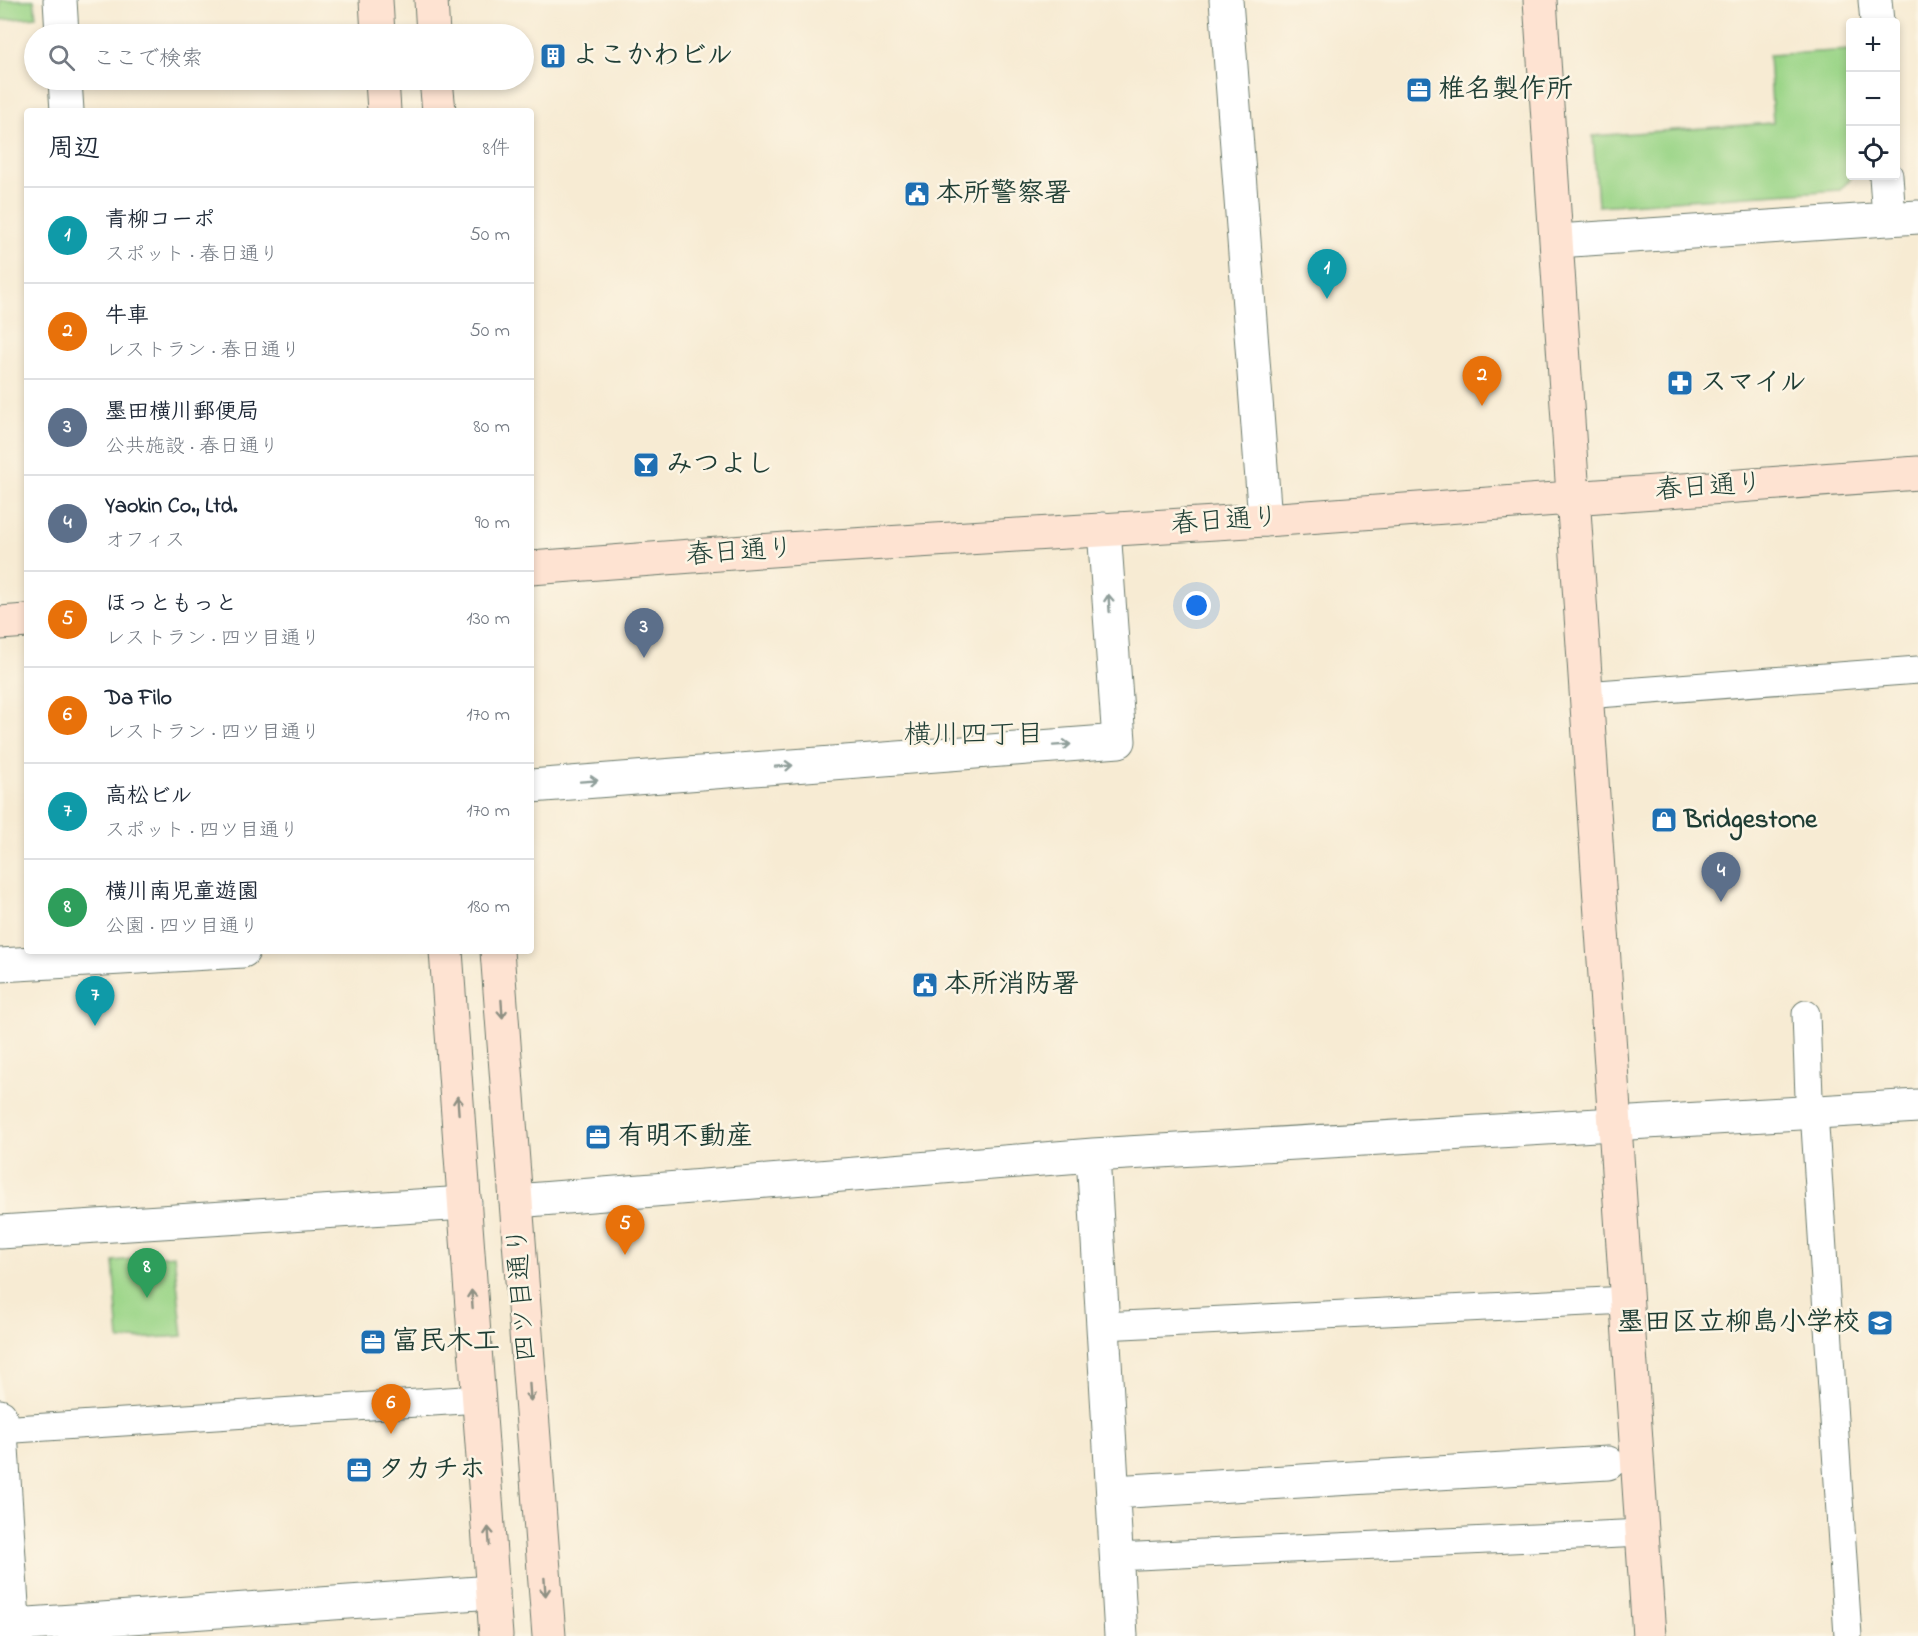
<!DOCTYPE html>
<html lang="ja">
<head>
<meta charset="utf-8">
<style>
  :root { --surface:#fff; --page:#f2f2f3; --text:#1f2937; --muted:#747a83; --line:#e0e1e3; --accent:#1f6fb2 }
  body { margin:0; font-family:"Indie Flower","Klee One",sans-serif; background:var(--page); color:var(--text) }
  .controls { position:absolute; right:18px; top:18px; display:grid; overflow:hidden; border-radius:6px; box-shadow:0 3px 9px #0003 }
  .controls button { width:54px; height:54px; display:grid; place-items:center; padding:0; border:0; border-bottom:2px solid var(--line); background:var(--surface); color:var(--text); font:30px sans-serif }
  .you { position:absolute; left:1197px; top:606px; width:21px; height:21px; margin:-15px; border:4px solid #fff; border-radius:50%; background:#1a73e8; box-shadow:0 0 0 9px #1a73e833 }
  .badge { display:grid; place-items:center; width:39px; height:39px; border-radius:50%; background:var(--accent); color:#fff; font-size:20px; font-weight:700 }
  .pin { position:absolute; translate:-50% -50px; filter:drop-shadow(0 2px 3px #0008) }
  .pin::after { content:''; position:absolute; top:32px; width:21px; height:18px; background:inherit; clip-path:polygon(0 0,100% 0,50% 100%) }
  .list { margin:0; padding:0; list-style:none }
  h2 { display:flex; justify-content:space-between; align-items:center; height:78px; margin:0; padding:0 24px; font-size:26px }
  h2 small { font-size:20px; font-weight:400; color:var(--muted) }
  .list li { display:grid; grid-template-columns:39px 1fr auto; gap:18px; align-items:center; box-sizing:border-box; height:96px; padding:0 24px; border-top:2px solid var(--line) }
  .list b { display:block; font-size:22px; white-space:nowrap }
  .list p { margin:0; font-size:20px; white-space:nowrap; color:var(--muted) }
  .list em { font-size:20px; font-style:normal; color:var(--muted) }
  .icon { flex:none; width:33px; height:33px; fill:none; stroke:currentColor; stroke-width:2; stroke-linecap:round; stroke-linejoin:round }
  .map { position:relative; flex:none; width:1918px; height:1636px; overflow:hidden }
  .search { position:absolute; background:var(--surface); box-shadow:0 3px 9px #0003; left:24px; top:24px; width:510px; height:66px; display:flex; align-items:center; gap:15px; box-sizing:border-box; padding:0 21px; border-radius:33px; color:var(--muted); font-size:22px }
  .panel { position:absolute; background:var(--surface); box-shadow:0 3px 9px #0003; left:24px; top:108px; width:510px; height:846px; border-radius:6px }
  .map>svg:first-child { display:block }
  .green { fill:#9bd588; stroke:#5d895e; stroke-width:1.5 }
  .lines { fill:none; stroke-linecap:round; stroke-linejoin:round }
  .lane-casing { stroke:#6b7a6c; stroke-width:29 }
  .street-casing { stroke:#6b7a6c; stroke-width:35 }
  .secondary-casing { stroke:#6b7a6c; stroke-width:35 }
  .lane { stroke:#fff; stroke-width:27 }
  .street { stroke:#fff; stroke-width:33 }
  .secondary { stroke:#fee3d2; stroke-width:33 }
  .oneway { stroke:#8f9e9a }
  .oneway2 { stroke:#8e9083 }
  .labels { text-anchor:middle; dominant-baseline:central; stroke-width:5; stroke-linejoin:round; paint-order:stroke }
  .poi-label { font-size:27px; font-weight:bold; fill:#1f3d34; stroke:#fcf5e5; text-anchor:start }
  .street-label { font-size:27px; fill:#1f3d34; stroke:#fcf5e5 }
  .neighbourhood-label { font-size:28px; fill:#1f3d34; stroke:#fcf5e5 }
</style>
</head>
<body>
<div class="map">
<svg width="1918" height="1636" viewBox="0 0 1918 1636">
  <rect width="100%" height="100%" fill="#fcf5e5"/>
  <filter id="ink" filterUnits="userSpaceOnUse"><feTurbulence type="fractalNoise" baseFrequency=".0167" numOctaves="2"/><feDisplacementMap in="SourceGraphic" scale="12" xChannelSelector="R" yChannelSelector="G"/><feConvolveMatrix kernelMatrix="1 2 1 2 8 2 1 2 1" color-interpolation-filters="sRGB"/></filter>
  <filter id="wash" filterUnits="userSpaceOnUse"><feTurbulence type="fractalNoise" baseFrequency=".008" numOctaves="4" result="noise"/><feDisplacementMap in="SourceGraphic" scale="24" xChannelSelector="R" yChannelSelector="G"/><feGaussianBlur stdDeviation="1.35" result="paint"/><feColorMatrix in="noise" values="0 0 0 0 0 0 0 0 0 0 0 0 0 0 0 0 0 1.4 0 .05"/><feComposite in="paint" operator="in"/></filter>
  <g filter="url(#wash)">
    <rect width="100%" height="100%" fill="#f7ebd3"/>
    <path class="green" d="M 0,0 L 34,0 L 36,17 L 0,20 Z
      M 1850,50 L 1850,176 L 1853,176 L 1840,190 L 1598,206 L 1593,136 L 1773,123 L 1769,55 Z
      M 174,1255 L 183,1336 L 119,1340 L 113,1261 Z"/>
  </g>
  <g filter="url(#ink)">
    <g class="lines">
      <g class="lane-casing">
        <path id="lane" d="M 1585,695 L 1918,670
          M 1806,1014 L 1809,1097 L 1814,1111 L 1848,1636
          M 1103,1326 L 1627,1300
          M 0,1430 L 479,1399
          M 1116,1557 L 1643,1533"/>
      </g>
      <g class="street-casing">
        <path id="street" d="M 60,0 L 62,34
          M 1226,0 L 1265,520
          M 1875,0 L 1877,22
          M 65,80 L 67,111
          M 1886,176 L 1889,218
          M 1557,241 L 1918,217
          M 531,786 L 1119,741 L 1104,529
          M 0,965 L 243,951
          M 1093,1155 L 1121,1636
          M 516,1201 L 1093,1155 L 1918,1106
          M 0,1232 L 465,1203
          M 0,1416 L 14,1636
          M 1113,1492 L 1608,1463
          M 0,1626 L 493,1592"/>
      </g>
      <g class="secondary-casing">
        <path id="secondary" d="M 376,0 L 378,34
          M 431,0 L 433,34
          M 1540,0 L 1649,1636
          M 382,80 L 384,111
          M 436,80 L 439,111
          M 531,568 L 786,549 L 1265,520 L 1918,473
          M 0,623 L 27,621
          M 446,951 L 496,1636
          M 497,951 L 549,1636"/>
      </g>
      <use href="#lane" class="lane"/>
      <use href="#street" class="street"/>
      <use href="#secondary" class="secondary"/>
    </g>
    <defs><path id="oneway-shaft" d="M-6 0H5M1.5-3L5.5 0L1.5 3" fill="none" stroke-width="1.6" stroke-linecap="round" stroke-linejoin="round" transform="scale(1.5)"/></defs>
    <g class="oneway">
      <use href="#oneway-shaft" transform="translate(1109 603) rotate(-94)"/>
      <use href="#oneway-shaft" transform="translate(1062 745) rotate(-4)"/>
      <use href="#oneway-shaft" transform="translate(784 766) rotate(-4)"/>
      <use href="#oneway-shaft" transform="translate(589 781) rotate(-4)"/>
    </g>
    <g class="oneway2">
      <use href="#oneway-shaft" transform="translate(502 1009) rotate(86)"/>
      <use href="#oneway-shaft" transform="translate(458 1105) rotate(-94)"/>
      <use href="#oneway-shaft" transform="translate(472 1299) rotate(-94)"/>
      <use href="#oneway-shaft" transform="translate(530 1392) rotate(86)"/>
      <use href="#oneway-shaft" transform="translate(489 1536) rotate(-94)"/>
      <use href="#oneway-shaft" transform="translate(545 1587) rotate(86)"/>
    </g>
  </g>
  <defs>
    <g id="building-square" transform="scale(1.35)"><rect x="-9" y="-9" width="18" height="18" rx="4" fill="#1f6fb2" stroke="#fcf5e5"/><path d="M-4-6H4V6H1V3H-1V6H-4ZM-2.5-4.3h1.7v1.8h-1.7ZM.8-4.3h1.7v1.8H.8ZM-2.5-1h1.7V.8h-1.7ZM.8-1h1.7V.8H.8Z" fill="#fff"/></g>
    <g id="office-square" transform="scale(1.35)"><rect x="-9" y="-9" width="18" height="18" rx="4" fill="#1f6fb2" stroke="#fcf5e5"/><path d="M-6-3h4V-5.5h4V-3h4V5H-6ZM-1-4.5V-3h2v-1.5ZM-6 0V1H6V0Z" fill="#fff"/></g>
    <g id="civic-square" transform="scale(1.35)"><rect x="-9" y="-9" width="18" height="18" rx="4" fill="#1f6fb2" stroke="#fcf5e5"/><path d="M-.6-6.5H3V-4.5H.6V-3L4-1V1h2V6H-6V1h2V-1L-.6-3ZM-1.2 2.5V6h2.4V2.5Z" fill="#fff"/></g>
    <g id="pharmacy-square" transform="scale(1.35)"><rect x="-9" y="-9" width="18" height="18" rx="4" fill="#1f6fb2" stroke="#fcf5e5"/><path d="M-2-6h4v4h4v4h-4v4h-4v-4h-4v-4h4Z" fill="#fff"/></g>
    <g id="bar-square" transform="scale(1.35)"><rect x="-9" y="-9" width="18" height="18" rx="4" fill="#1f6fb2" stroke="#fcf5e5"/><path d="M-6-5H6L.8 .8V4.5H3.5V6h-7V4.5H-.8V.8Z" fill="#fff"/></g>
    <g id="shop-square" transform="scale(1.35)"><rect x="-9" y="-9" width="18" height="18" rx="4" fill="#1f6fb2" stroke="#fcf5e5"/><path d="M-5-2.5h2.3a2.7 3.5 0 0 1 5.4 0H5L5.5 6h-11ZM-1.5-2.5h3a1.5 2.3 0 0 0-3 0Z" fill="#fff"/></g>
    <g id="school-square" transform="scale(1.35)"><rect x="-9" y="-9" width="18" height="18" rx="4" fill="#1f6fb2" stroke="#fcf5e5"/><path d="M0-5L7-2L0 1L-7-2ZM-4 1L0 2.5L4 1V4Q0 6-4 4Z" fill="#fff"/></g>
  </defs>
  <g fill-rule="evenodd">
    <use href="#building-square" x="553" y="56"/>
    <use href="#office-square" x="1419" y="90"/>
    <use href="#civic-square" x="917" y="194"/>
    <use href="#pharmacy-square" x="1680" y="383"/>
    <use href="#bar-square" x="646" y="465"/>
    <use href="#shop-square" x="1664" y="820"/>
    <use href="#civic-square" x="925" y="985"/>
    <use href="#office-square" x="598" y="1137"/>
    <use href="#school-square" x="1880" y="1323"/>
    <use href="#office-square" x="373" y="1342"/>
    <use href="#office-square" x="359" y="1470"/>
  </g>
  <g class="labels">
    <g class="poi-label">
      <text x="572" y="56">よこかわビル</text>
      <text x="1438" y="90">椎名製作所</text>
      <text x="936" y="194">本所警察署</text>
      <text x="1700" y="383">スマイル</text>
      <text x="666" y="465">みつよし</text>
      <text x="1684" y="820">Bridgestone</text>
      <text x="944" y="985">本所消防署</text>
      <text x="618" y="1137">有明不動産</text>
      <text x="1860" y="1323" text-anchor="end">墨田区立柳島小学校</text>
      <text x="392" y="1342">富民木工</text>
      <text x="378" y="1470">タカチホ</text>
    </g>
    <g class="street-label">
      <text transform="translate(1709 488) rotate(-4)">春日通り</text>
      <text transform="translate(1225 522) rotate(-4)">春日通り</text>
      <text transform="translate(740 553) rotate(-4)">春日通り</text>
      <text transform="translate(523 1294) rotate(-94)">四ツ目通り</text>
    </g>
    <g class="neighbourhood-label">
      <text x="974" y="736">横川四丁目</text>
    </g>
  </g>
</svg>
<div class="controls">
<button>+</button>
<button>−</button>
<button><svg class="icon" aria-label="locate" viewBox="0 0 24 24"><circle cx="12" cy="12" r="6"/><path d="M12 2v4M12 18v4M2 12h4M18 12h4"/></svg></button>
</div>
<div class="you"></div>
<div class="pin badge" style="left:1327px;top:299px;background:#0f9aa8">1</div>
<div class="pin badge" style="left:1482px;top:406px;background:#e8710a">2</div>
<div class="pin badge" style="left:644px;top:658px;background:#5c6f8a">3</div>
<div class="pin badge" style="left:1721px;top:902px;background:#5c6f8a">4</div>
<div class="pin badge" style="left:625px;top:1255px;background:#e8710a">5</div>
<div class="pin badge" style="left:391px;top:1434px;background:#e8710a">6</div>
<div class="pin badge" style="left:95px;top:1026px;background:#0f9aa8">7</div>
<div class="pin badge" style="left:147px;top:1298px;background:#2e9e5b">8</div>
<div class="search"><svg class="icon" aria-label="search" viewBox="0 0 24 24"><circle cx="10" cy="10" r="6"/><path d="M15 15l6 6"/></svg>ここで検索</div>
<section class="panel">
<h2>周辺<small>8件</small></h2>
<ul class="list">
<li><span class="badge" style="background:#0f9aa8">1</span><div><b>青柳コーポ</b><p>スポット · 春日通り</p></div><em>50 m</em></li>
<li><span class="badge" style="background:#e8710a">2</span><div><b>牛車</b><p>レストラン · 春日通り</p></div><em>50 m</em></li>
<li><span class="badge" style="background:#5c6f8a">3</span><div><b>墨田横川郵便局</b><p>公共施設 · 春日通り</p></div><em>80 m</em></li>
<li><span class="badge" style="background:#5c6f8a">4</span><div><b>Yaokin Co., Ltd.</b><p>オフィス</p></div><em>90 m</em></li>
<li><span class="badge" style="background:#e8710a">5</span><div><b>ほっともっと</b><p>レストラン · 四ツ目通り</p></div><em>130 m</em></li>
<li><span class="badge" style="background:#e8710a">6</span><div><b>Da Filo</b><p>レストラン · 四ツ目通り</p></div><em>170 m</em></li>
<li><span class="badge" style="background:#0f9aa8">7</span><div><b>高松ビル</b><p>スポット · 四ツ目通り</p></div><em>170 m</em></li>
<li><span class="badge" style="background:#2e9e5b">8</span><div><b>横川南児童遊園</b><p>公園 · 四ツ目通り</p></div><em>180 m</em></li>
</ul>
</section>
</div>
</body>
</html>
